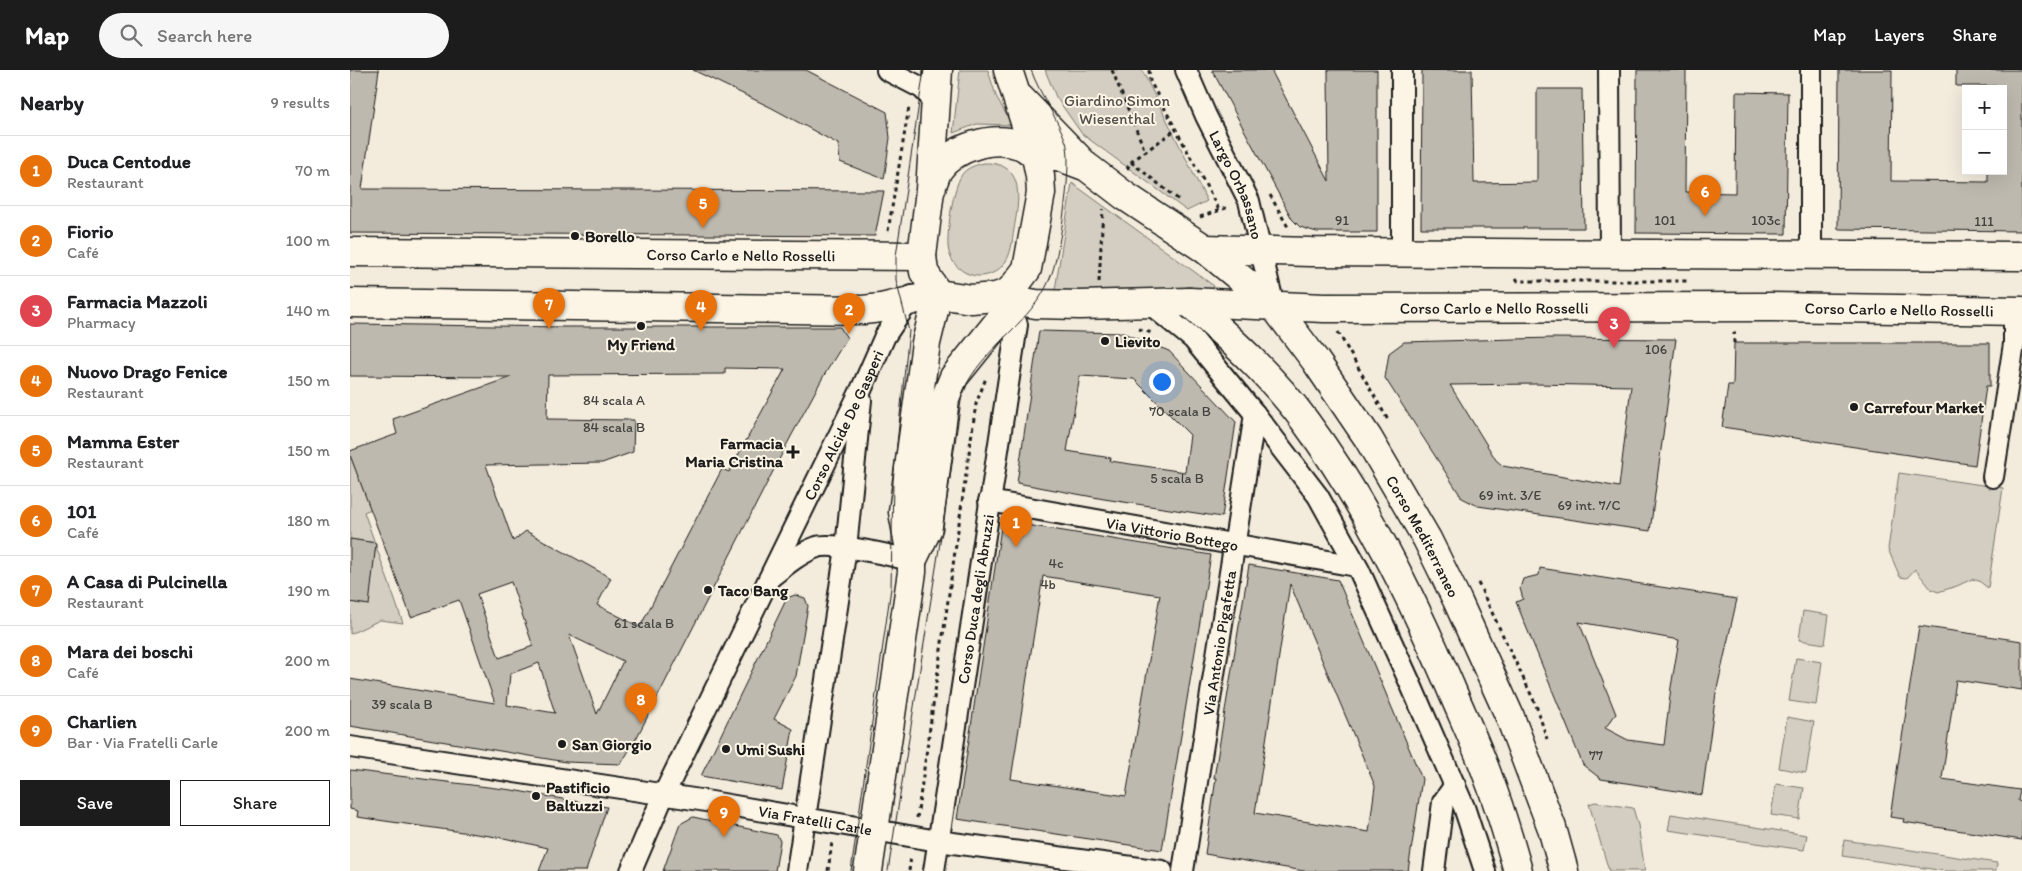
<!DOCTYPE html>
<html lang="en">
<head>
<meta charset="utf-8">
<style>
  :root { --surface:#fff; --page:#f6f6f6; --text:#202124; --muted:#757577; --line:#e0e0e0; --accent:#1c1c1c }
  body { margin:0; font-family:Itim,sans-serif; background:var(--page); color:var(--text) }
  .controls { position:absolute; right:15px; top:15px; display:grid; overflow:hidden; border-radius:0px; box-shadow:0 5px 20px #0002 }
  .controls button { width:45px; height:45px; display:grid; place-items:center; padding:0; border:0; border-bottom:1px solid var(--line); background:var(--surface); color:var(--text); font:25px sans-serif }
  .you { position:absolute; left:811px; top:311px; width:18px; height:18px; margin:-12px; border:4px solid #fff; border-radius:50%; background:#1a73e8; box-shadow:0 0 0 8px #1a73e833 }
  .badge { display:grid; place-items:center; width:32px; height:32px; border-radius:50%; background:var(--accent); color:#fff; font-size:16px; font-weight:700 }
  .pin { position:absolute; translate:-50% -41px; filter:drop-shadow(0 1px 2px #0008) }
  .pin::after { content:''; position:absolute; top:26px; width:18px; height:15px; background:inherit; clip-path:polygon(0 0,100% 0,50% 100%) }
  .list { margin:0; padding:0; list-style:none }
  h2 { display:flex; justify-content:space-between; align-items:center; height:65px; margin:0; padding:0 20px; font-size:21px }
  h2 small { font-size:16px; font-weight:400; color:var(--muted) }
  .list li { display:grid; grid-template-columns:32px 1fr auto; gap:15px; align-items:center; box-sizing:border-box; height:70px; padding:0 20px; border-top:1px solid var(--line) }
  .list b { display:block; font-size:19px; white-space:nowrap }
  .list p { margin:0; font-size:16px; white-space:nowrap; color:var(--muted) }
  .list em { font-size:16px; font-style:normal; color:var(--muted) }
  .actions { display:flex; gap:10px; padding:15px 20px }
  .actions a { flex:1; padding:11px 0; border:1px solid var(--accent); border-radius:0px; text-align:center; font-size:18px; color:var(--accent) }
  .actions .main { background:var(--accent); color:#fff }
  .icon { flex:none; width:28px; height:28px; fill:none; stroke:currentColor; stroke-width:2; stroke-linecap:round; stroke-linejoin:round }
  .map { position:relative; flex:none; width:1672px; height:801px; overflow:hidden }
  header { display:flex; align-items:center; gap:30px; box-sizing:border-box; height:70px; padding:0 25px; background:var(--accent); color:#fff }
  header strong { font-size:24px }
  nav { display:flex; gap:28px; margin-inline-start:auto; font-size:18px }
  .search { width:350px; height:45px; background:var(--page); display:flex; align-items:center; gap:12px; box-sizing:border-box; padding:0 18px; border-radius:28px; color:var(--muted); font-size:19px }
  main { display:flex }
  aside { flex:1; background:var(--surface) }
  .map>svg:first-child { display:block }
  .green { fill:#d3cec1; stroke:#78756e }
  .building { fill:#beb9ae; stroke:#1c1c1c; fill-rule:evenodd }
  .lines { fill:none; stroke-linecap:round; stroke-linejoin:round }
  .street-casing { stroke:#1c1c1c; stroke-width:24 }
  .secondary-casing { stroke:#1c1c1c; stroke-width:31 }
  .path { stroke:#1c1c1c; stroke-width:3; stroke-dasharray:4 4; stroke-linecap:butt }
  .street { stroke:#fcf5e5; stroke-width:20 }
  .secondary { stroke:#fcf5e5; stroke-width:28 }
  .tram { stroke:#1c1c1c; stroke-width:1 }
  .poi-dot { fill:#1c1c1c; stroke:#fcf5e5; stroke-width:2 }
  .labels { text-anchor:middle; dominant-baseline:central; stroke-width:4; stroke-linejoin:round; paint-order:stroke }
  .number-label { font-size:14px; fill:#444340 }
  .park-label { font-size:16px; fill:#53514e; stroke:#fcf5e5 }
  .street-label { font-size:16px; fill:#1c1c1c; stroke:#fcf5e5 }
  .poi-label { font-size:16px; font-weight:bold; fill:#1c1c1c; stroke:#fcf5e5; text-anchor:start }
</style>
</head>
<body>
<header>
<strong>Map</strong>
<div class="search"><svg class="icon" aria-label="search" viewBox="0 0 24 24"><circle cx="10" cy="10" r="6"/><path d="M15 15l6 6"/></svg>Search here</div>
<nav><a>Map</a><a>Layers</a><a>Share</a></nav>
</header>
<main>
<aside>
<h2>Nearby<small>9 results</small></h2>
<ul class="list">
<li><span class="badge" style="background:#e8710a">1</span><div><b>Duca Centodue</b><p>Restaurant</p></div><em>70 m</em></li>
<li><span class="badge" style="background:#e8710a">2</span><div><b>Fiorio</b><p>Café</p></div><em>100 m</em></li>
<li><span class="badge" style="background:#e0444e">3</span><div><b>Farmacia Mazzoli</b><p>Pharmacy</p></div><em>140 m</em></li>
<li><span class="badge" style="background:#e8710a">4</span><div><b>Nuovo Drago Fenice</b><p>Restaurant</p></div><em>150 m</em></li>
<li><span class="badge" style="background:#e8710a">5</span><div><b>Mamma Ester</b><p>Restaurant</p></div><em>150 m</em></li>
<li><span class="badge" style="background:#e8710a">6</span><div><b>101</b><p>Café</p></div><em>180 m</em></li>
<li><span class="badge" style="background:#e8710a">7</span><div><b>A Casa di Pulcinella</b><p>Restaurant</p></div><em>190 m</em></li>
<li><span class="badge" style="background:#e8710a">8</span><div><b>Mara dei boschi</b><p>Café</p></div><em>200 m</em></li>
<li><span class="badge" style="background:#e8710a">9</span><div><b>Charlien</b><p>Bar · Via Fratelli Carle</p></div><em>200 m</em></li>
</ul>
<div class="actions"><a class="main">Save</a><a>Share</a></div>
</aside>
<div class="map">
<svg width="1672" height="801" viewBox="0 0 1672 801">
  <rect width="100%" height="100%" fill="#f3ecdd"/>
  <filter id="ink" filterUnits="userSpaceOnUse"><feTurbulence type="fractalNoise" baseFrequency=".02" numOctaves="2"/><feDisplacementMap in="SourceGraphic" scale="10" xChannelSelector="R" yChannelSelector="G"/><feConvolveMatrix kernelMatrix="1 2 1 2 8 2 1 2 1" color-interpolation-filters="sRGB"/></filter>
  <g filter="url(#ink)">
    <path class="green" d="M 610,0 L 638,0 L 646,26 L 662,55 L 627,54 L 603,63 Z
      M 695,0 L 792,0 L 857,131 L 837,141 L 732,64 L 706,27 Z
      M 634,93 C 676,92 669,131 664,159 C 662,171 662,185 653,195 C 634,217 600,204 598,176 C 597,161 603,113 614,102 C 619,97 626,95 634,93 Z
      M 722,113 L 864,216 L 861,222 L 705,220 Z
      M 0,385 L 21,439 L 14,442 L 53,553 L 30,550 L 0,564 L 0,532 L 18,535 L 26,473 L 0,469 Z
      M 1549,403 L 1653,418 L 1638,518 L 1629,511 L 1622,509 L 1607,516 L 1588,522 L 1581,519 L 1565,499 L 1557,508 L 1550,507 L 1538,479 Z
      M 1453,541 L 1479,545 L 1475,574 L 1449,570 Z
      M 1446,588 L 1472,592 L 1466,635 L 1439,631 Z
      M 1437,647 L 1464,652 L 1456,703 L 1429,698 Z
      M 1426,714 L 1454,718 L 1449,749 L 1421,745 Z
      M 1245,732 L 1283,738 L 1288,755 L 1295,801 L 1259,801 L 1239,734 Z
      M 1321,744 L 1457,765 L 1454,780 L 1318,760 Z
      M 1494,770 L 1647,793 L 1646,801 L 1595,801 L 1492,786 Z"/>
    <path class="building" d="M 0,0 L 29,0 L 12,119 L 534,121 L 525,166 L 0,163 Z
      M 343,0 L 456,0 L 537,42 L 540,68 L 534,109 L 490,92 L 488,74 L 422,38 Z
      M 862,0 L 921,0 L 979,111 L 978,0 L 1027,0 L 1027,162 L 967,162 L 950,157 L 942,149 Z
      M 1072,0 L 1122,0 L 1124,113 L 1187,112 L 1187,19 L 1232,19 L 1234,158 L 1071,158 Z
      M 1287,0 L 1336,0 L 1335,122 L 1385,123 L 1386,22 L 1438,23 L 1436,164 L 1286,163 Z
      M 1489,0 L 1542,0 L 1541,111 L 1638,112 L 1638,101 L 1653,101 L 1653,16 L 1606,16 L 1606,0 L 1672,0 L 1672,161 L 1488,159 Z
      M 0,254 L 214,257 L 490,257 L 497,268 L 473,307 L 437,374 L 287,667 L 271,694 L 216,692 L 0,656 L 0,609 L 145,633 L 109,530 L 61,547 L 0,385 L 0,381 L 47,364 L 43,349 L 161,307 L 0,306 ZM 375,298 L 435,299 L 379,402 L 372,399 L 290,557 L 247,535 L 261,508 L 176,461 L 163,471 L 136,395 L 252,393 L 283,382 L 284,350 L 197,349 L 198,305 L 375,304 ZM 161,512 L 183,576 L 149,588 L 127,524 ZM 219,565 L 273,591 L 247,644 ZM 189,593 L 205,643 L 157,635 L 160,604 Z
      M 689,261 L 773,263 L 819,281 L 886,352 L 872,447 L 754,429 L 667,413 ZM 730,306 L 784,309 L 840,365 L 835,402 L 760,391 L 761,388 L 717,381 Z
      M 1202,268 L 1326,269 L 1300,461 L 1128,436 L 1112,428 L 1035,308 L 1039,283 L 1054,272 ZM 1186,314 L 1281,316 L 1269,417 L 1153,396 L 1146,390 L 1100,315 Z
      M 1384,273 L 1640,273 L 1640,316 L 1636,316 L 1625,395 L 1372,357 L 1378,315 L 1383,315 Z
      M 652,451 L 861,485 L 812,780 L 607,749 ZM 693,506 L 810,525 L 776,726 L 661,709 Z
      M 0,469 L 26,473 L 19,535 L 0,532 Z
      M 899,495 L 988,510 L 1072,709 L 1058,801 L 954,801 L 855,784 L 866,708 L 864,708 ZM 940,514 L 1025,716 L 1019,762 L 905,743 Z
      M 1190,498 L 1387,529 L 1366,623 L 1352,725 L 1251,709 L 1233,695 L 1166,532 L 1173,529 L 1170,518 L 1173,509 L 1189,505 ZM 1229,552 L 1329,570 L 1321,617 L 1314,675 L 1278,670 L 1255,658 L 1266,644 Z
      M 445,525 L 455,528 L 458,536 L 446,606 L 424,649 L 443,659 L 432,720 L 351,706 L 437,528 Z
      M 1569,556 L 1672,571 L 1672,620 L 1606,610 L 1592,709 L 1670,720 L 1668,731 L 1672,732 L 1672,770 L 1553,752 L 1554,749 L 1540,747 Z
      M 0,700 L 162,720 L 257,737 L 236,801 L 189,801 L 198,778 L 154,768 L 7,747 L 8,741 L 0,739 Z
      M 343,747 L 427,765 L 430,771 L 425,801 L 313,801 L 330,754 Z"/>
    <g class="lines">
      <g class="street-casing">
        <g id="street">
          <path d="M 537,0 L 572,18 L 585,32"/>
          <path id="s1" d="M 836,0 L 856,46 L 899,131 L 924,236"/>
          <path d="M 1259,0 L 1260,183"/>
          <path d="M 1461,0 L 1461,184"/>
          <path d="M 1052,183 L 1052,0"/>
          <path d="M 800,234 L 843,269 L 905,344 L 968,426 L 1009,500 L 1061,615 L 1114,737 L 1135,801"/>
          <path d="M 1643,407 L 1664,274 L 1664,241"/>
          <path id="s2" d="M 639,431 L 1006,496"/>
          <path d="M 422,506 C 436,495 450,483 467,477 C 483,472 545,486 562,491"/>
          <path id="s3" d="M 0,677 L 350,730 L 588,771 L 812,801"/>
          <path id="s4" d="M 281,801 L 314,724 L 512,318 L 535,266 L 562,226"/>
          <path d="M 447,801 L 496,478 L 511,330"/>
          <path id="s5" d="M 584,801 L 667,255 L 659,229"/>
          <path id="s6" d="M 833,801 L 905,344"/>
          <path d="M 1084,801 L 1093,732 L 1105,715"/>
        </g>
      </g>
      <g class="secondary-casing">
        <g id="secondary">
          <path d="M 670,28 L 732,92"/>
          <path id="s7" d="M 686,86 L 708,86 L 737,97 L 775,126 L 855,179 L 924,236 L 965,290 L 1018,368 L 1077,469 L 1107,530 L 1160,647 L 1202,758 L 1214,801"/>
          <path d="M 581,119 C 583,113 585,106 588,100 C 604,77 643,65 670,75 C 676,77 681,82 686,86"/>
          <path d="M 855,179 L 961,182 L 1672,186"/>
          <path id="s8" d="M 0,182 L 572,186"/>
          <path d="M 588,224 L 574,202 L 572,186 L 580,120 L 588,0"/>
          <path id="s9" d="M 646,227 L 686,234 L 730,235 L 839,232 L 974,238 L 1422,237 L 1672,241"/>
          <path d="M 839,232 C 880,269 922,306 955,351 C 1015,432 1060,524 1100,616 C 1113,647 1127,676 1138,707 C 1150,738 1159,769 1168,801"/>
          <path d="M 0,233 L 513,240 L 531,238 L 588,224 L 621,229 L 646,227 L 657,223 L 662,219 L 677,199 L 691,123 L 690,106 L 686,86 L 658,0"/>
          <path d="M 562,491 L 578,458 L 595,329 L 604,307 L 650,250 L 662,219"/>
          <path d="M 518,801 L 562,502 L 562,491 L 553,442 L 576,273 L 588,224"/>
        </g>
      </g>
      <path class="path" d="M 762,0 L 795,81
        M 799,0 L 800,11 L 869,140
        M 781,92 L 829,130
        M 777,99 L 781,92 L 825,60
        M 920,125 L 938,157
        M 850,147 L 879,137
        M 538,161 L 559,37
        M 1166,208 L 1168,211 L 1338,211
        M 749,212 L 753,139
        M 789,259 L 802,263
        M 988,262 L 1038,350
        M 1384,273 L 1384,263 L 1387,263
        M 1128,513 L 1186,635 L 1197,669
        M 567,748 L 626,334 L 636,308
        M 478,801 L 482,772
        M 559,801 L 561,787"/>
      <use href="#street" class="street"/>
      <use href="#secondary" class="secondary"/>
      <path class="tram" d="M 501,801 L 541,518 L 543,411 L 559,261 L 546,210 L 546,186 L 574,0
        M 538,801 L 598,422 L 612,324 C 627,287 662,265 686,233 C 693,224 698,214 702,203 C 710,181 723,93 716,72 C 707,47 690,25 681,0"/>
    </g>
  </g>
  <g class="poi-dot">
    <circle cx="225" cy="166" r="5"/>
    <circle cx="291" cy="256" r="5"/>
    <circle cx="755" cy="271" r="5"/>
    <circle cx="1504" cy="337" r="5"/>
    <path d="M440.5 374.5h5v5h5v5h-5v5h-5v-5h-5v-5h5z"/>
    <circle cx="358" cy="520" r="5"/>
    <circle cx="212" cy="674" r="5"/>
    <circle cx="376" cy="679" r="5"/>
    <circle cx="186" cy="726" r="5"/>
  </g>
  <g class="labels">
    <g class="number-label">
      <text x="992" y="150">91</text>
      <text x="1315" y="150">101</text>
      <text x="1416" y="150">103c</text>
      <text x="1634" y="151">111</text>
      <text x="1306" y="279">106</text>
      <text x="264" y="330">84 scala A</text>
      <text x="830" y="341">70 scala B</text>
      <text x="264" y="357">84 scala B</text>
      <text x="827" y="408">5 scala B</text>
      <text x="1160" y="425">69 int. 3/E</text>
      <text x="1239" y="435">69 int. 7/C</text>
      <text x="706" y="493">4c</text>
      <text x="698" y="514">4b</text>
      <text x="294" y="553">61 scala B</text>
      <text x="52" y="634">39 scala B</text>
      <text x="1246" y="685">77</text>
    </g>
    <g class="park-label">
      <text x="767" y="30">Giardino Simon<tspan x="767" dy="18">Wiesenthal</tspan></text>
    </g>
    <g class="street-label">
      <text stroke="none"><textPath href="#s1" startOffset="126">Largo Orbassano</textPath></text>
      <text stroke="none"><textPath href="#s8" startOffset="391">Corso Carlo e Nello Rosselli</textPath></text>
      <text stroke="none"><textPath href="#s9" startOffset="499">Corso Carlo e Nello Rosselli</textPath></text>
      <text stroke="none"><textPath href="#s9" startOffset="904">Corso Carlo e Nello Rosselli</textPath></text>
      <text stroke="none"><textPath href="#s4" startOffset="494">Corso Alcide De Gasperi</textPath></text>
      <text stroke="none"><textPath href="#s2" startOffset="186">Via Vittorio Bottego</textPath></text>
      <text stroke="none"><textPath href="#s7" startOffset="561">Corso Mediterraneo</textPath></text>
      <text stroke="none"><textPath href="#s5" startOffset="275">Corso Duca degli Abruzzi</textPath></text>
      <text stroke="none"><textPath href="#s6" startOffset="231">Via Antonio Pigafetta</textPath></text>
      <text stroke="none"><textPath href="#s3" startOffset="471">Via Fratelli Carle</textPath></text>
    </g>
    <g class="poi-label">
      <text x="235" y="166">Borello</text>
      <text x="765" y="271">Lievito</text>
      <text x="291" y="274" text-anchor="middle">My Friend</text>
      <text x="1514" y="337">Carrefour Market</text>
      <text x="433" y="373" text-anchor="end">Farmacia<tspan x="433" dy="18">Maria Cristina</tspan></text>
      <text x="368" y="520">Taco Bang</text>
      <text x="222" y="674">San Giorgio</text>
      <text x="386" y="679">Umi Sushi</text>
      <text x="196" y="717">Pastificio<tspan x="196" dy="18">Baltuzzi</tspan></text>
    </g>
  </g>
</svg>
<div class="controls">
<button>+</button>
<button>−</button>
</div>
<div class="you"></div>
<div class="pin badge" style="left:666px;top:477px;background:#e8710a">1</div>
<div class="pin badge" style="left:499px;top:264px;background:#e8710a">2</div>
<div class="pin badge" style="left:1264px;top:278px;background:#e0444e">3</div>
<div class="pin badge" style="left:351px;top:261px;background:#e8710a">4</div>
<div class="pin badge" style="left:353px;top:158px;background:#e8710a">5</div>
<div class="pin badge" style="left:1355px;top:146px;background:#e8710a">6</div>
<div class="pin badge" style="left:199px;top:259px;background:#e8710a">7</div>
<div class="pin badge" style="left:291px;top:654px;background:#e8710a">8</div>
<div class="pin badge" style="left:374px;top:767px;background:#e8710a">9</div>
</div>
</main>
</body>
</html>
